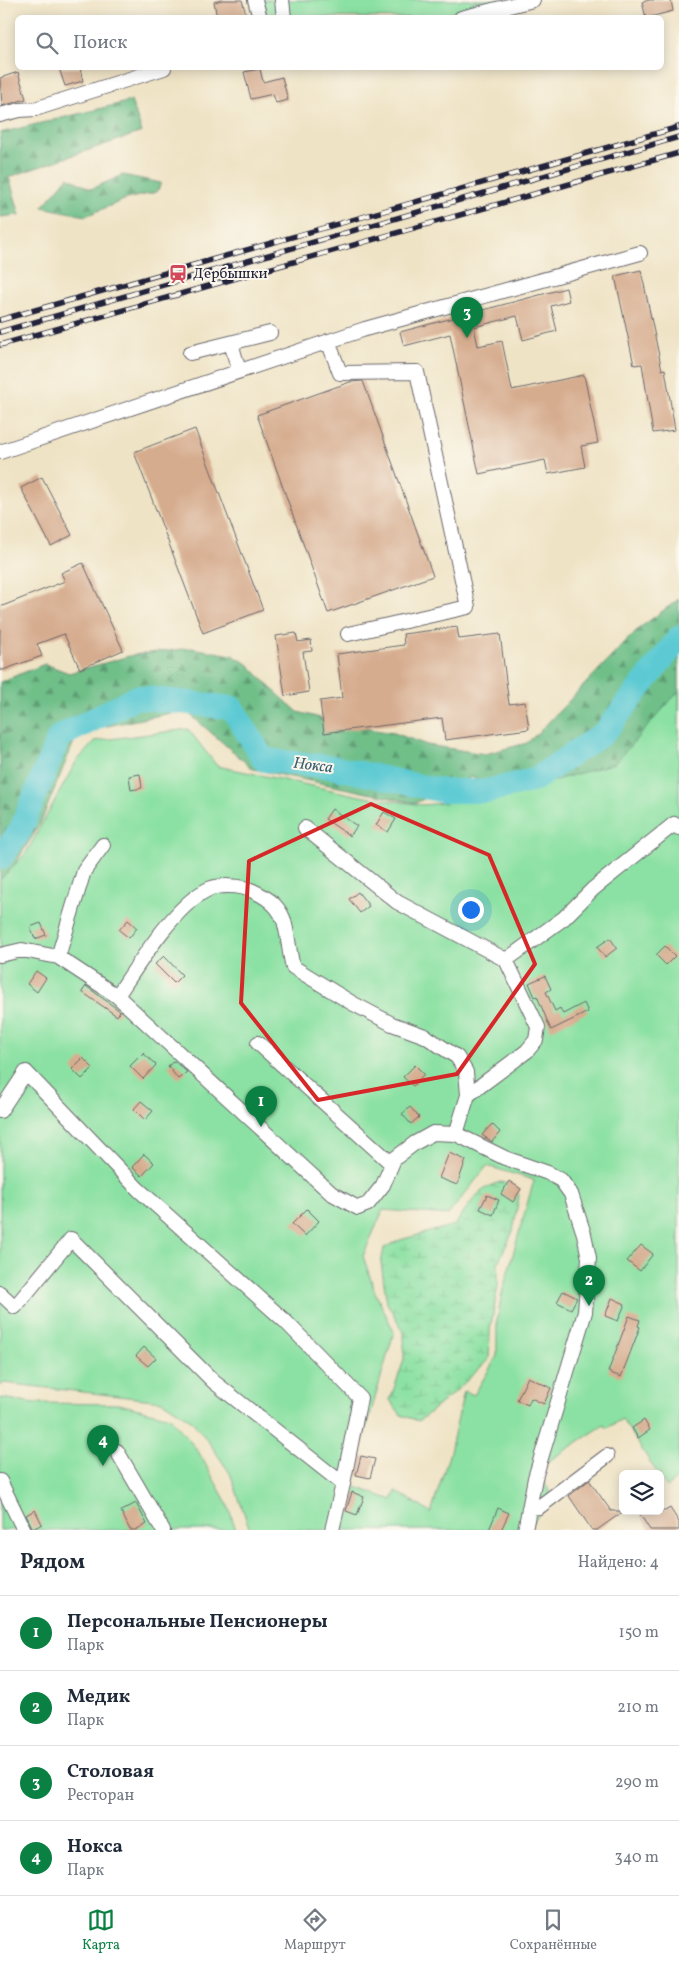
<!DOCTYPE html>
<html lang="ru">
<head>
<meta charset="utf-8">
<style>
  :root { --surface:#fff; --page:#f6f6f7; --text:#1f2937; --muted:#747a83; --line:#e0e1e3; --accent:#0b8043 }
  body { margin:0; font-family:Vollkorn,serif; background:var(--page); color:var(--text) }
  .controls { position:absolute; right:15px; bottom:15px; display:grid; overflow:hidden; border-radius:8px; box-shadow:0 2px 12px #0003 }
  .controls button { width:45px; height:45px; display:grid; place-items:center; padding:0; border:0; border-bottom:1px solid var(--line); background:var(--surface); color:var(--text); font:25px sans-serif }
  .you { position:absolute; left:470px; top:909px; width:18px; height:18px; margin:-12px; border:4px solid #fff; border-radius:50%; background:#1a73e8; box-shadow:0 0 0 8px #1a73e833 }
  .badge { display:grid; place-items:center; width:32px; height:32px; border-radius:50%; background:var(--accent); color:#fff; font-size:16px; font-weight:700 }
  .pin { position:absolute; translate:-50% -41px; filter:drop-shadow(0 1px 2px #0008) }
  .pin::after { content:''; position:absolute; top:26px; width:18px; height:15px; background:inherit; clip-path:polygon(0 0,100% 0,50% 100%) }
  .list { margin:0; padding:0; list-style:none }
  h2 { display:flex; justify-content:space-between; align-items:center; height:65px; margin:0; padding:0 20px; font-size:21px }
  h2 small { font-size:16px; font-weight:400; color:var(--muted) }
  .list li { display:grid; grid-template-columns:32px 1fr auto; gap:15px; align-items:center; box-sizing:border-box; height:75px; padding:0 20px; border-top:1px solid var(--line) }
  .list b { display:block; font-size:19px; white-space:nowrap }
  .list p { margin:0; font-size:16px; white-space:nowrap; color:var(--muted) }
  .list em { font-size:16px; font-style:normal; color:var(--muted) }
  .icon { flex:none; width:28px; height:28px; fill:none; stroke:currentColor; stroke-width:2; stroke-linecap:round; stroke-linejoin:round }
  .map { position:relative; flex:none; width:679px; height:1530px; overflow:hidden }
  .search { position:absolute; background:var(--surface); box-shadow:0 2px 12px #0003; left:15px; right:15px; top:15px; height:55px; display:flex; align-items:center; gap:12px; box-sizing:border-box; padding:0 18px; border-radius:8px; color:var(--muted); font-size:19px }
  .sheet { height:365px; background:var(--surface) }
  nav { display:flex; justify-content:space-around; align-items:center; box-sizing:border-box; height:70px; border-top:1px solid var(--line); background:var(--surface); font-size:14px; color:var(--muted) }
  nav a { display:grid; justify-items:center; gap:2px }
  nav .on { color:var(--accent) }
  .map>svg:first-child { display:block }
  .forest { fill:url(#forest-firs); stroke:#497062 }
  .wetland { fill:url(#wetland-marsh); stroke:#56826f }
  .garden { fill:#8be1a3; stroke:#56826f; fill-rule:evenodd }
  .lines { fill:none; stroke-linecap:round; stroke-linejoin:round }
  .river { stroke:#5dcad3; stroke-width:24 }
  .building { fill:#d6ac8e }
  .minor-casing { stroke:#6a666b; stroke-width:16 }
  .minor { stroke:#fff; stroke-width:14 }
  .rail-casing { stroke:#22223b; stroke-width:5.5 }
  .rail { stroke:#fbf7ec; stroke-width:4; stroke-dasharray:11; stroke-linecap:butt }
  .marked { fill:none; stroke:#d62828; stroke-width:4; stroke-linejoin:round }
  .labels { text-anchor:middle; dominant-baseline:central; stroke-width:4; stroke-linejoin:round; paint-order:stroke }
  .poi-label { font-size:15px; fill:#22223b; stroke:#fbf7ec; text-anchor:start }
  .water-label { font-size:16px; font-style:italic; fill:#375d70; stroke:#fbf7ec }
</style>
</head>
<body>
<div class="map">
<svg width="679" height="1530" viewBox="0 0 679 1530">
  <defs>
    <pattern id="forest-firs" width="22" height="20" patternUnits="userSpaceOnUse" patternTransform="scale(1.25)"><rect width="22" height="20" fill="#70bf89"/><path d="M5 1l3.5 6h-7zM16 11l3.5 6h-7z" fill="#5c9b71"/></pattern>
    <pattern id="wetland-marsh" width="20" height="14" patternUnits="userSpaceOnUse" patternTransform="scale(1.25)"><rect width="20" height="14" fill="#8be1a3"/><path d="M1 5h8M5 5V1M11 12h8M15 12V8" fill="none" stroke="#78c18d"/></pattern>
  </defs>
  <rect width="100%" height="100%" fill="#fbf7ec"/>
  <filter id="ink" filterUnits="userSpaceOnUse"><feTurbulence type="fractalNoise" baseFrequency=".02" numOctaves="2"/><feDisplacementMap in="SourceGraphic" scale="10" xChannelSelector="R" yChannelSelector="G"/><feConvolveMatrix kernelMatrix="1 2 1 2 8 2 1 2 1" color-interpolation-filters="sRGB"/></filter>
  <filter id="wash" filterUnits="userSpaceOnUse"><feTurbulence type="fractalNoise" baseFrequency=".0096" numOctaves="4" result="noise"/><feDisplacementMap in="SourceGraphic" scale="20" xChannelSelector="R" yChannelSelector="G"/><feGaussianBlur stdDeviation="1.12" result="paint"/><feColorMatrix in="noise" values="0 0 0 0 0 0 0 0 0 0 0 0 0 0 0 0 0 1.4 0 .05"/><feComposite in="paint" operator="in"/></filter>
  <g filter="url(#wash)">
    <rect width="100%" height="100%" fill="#efe3c5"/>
    <path class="forest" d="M 131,101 L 142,132 L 9,177 L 20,215 L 0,217 L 0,133 Z
      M 123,175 L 161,183 L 157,192 L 126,199 L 86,216 L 42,207 L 68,177 L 91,189 Z
      M 679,599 L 679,713 L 645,782 L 544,798 L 510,790 L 471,777 L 415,803 L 253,769 L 185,710 L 78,732 L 40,824 L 8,875 L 0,892 L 0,682 L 45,664 L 69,673 L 133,655 L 191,648 L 232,655 L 248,664 L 272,689 L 298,712 L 349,726 L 394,733 L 427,745 L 485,754 L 527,743 L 540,731 L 638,629 Z"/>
    <path class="wetland" d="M 501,1182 L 515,1186 L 519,1196 L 513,1231 L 498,1263 L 498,1286 L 490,1331 L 489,1359 L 456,1391 L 419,1421 L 401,1415 L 390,1400 L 404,1360 L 404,1332 L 387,1303 L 381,1263 L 384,1248 L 400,1240 L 455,1225 C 469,1205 477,1188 501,1182 Z"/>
    <path class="garden" d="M 263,0 L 507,0 L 435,18 L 270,17 L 266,14 Z
      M 679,691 L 679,1477 L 667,1487 L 660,1478 L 660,1474 L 658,1474 L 622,1419 L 607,1428 L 604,1425 L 541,1466 L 538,1471 L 552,1496 L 528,1530 L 250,1530 L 230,1473 L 208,1441 L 191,1420 L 162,1401 L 4,1383 L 0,1386 L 0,880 L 26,853 L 76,762 L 95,741 L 188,729 L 217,766 L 365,797 L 423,805 L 495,798 L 615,763 ZM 487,1166 L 534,1180 L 502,1293 L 497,1320 L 497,1356 L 474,1395 L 464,1391 L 450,1452 L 431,1513 L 396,1491 L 392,1500 L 350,1485 L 394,1332 L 375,1292 L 363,1256 L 383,1210 L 448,1215 Z
      M 0,1398 L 35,1403 L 119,1404 L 170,1417 L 198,1451 L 227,1503 L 236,1530 L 0,1530 Z"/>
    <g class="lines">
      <path class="river" d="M 0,858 L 20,831 L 59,737 L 137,697 L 232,708 L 264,760 L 332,767 L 443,791 L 487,791 L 534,780 L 604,733 L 679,638"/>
    </g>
    <g id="blocks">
      <path class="building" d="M 222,0 L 242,0 L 247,18 L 217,18 L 214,2 Z
        M 650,0 L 671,0 L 673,11 L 646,18 L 642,2 Z
        M 59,68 L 80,68 L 83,81 L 65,86 Z
        M 260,69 L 263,82 L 282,77 L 288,100 L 276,103 L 273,94 L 251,99 L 244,72 Z
        M 18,72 L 26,99 L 2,106 L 0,78 Z
        M 641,270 L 662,370 L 665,369 L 675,430 L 653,433 L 642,364 L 634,365 L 615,276 Z
        M 566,288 L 569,301 L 551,306 L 557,331 L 523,340 L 517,316 L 474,327 L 478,346 L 502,341 L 512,390 L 584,375 L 598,443 L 581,446 L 585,467 L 548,474 L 545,460 L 479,474 L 450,334 L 404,346 L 400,332 Z
        M 363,381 L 433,576 L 328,613 L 257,415 L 350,382 Z
        M 195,429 L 263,610 L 203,633 L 134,452 Z
        M 42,477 L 72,535 L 51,546 L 21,488 Z
        M 83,563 L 123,650 L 80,669 L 64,634 L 37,644 L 42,656 L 0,671 L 0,607 L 65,581 L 61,573 Z
        M 457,627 L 459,639 L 500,634 L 509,704 L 525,702 L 529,729 L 445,740 L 442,718 L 324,733 L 320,701 L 342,698 L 337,654 L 404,645 L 403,634 Z
        M 296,633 L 298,642 L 311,640 L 312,651 L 303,652 L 309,692 L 285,696 L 276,636 Z
        M 140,774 L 142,788 L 131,790 L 129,776 Z
        M 332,809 L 357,826 L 350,836 L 325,819 Z
        M 384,812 L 396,819 L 388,832 L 376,825 Z
        M 358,892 L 369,906 L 360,913 L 349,899 Z
        M 128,920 L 137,928 L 129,938 L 119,930 Z
        M 41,923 L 46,935 L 35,939 L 30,927 Z
        M 610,938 L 617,948 L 605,957 L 597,947 Z
        M 665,946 L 675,956 L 666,965 L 656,955 Z
        M 164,956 L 182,975 L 174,983 L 155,964 Z
        M 36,971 L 46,978 L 37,992 L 27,984 Z
        M 545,976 L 551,989 L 546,992 L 555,1011 L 560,1008 L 563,1014 L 584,1003 L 588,1012 L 551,1030 L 537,996 L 535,997 L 529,983 Z
        M 86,986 L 120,1011 L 117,1016 L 82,992 Z
        M 143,1053 L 156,1065 L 143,1079 L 130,1066 Z
        M 83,1058 L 93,1068 L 82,1079 L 72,1069 Z
        M 174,1061 L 187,1072 L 178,1079 L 168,1066 Z
        M 415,1065 L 424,1074 L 413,1086 L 403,1077 Z
        M 141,1101 L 153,1111 L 145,1120 L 134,1109 Z
        M 410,1107 L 419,1117 L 411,1124 L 402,1114 Z
        M 492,1124 L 500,1132 L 492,1142 L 482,1135 Z
        M 449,1153 L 466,1160 L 457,1185 L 439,1178 Z
        M 144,1154 L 154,1163 L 142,1176 L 132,1167 Z
        M 509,1181 L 521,1189 L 513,1202 L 501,1194 Z
        M 487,1195 L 499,1200 L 493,1215 L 480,1209 Z
        M 307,1209 L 319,1221 L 305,1236 L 292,1224 Z
        M 641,1245 L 653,1254 L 640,1271 L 627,1261 Z
        M 563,1291 L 577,1298 L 571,1309 L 557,1302 Z
        M 612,1298 L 625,1304 L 618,1321 L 605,1316 Z
        M 629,1316 L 640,1320 L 638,1326 L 640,1327 L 621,1377 L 608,1372 Z
        M 144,1347 L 156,1358 L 148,1366 L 136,1356 Z
        M 528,1377 L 551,1388 L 544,1404 L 531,1398 L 528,1405 L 517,1400 Z
        M 644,1420 L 650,1430 L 638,1438 L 632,1428 Z
        M 361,1456 L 375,1459 L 370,1478 L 356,1475 Z
        M 589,1480 L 611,1511 L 624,1511 L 597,1530 L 592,1530 L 569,1496 Z
        M 352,1492 L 364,1497 L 357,1515 L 346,1511 Z
        M 136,1503 L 147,1524 L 135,1530 L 130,1530 L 121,1511 Z
        M 498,1508 L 509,1513 L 501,1530 L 489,1530 Z
        M 670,1508 L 679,1522 L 679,1530 L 650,1530 L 638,1511 L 665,1511 Z
        M 35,1510 L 42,1524 L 33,1529 L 26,1515 Z"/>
    </g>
  </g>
  <g filter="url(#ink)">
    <use href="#blocks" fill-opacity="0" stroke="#6a666b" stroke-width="1"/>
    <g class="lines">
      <g class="minor-casing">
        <path id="minor" d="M 255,0 L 260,18
          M 282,0 L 284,18
          M 461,18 L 533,0
          M 0,115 L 20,110 L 35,109 L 164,68
          M 328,341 L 340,373 L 417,372 L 468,607 L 348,634
          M 231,343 L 239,371
          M 190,353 L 270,333
          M 0,452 L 365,329 L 640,253
          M 305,828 L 397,902 L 506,960 L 538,1027 L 536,1040 L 527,1051 L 468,1095 L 456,1134 L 505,1158 L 548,1173 L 561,1180 L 571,1194 L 584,1234 L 589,1258 L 585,1312 L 535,1478 L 525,1530
          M 0,955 L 22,950 L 58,957 L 117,996
          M 58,957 L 84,871 L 103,845
          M 506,960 L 564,918 L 593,889 L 674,824 L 679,828
          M 258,1043 L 392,1164
          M 0,1111 L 26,1072 L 138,1189 L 285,1321 L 360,1398 L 343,1484 L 332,1530
          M 456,1134 L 433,1133 L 415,1143 L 394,1159 L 383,1185 L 368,1204 L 358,1208 L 331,1193 L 117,996 C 138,965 173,908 205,891 C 216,884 241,885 253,891 C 266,897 277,904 283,918 C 288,931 289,953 293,967 L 352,1003 L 392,1024 L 425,1036 L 457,1057 L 466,1072 L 468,1095
          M 0,1293 L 15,1307 L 71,1239 L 214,1382 L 343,1484
          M 117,1451 L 163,1530
          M 0,1481 L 24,1530
          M 529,1508 L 539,1507 L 607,1456"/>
      </g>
      <use href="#minor" class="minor"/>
      <g class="rail-casing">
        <path id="rail" d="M 0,320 L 679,127
          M 0,332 L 679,137
          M 0,345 L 679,153"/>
      </g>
      <use href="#rail" class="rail"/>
    </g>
  </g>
  <path class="marked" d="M 371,804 L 489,855 L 535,964 L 457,1074 L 318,1100 L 241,1003 L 249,861 Z"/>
  <defs>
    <g id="station-bare" transform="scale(1.5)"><path d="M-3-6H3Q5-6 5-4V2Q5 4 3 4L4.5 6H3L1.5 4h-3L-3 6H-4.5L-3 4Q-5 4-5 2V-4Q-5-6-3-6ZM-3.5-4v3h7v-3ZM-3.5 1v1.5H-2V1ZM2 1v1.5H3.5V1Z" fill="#d1495b" stroke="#fbf7ec" stroke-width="2.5" paint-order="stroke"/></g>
  </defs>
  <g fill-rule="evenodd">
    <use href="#station-bare" x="178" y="274"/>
  </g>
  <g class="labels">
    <g class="poi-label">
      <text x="193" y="274">Дербышки</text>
    </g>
    <g class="water-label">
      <text transform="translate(313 766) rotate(7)">Нокса</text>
    </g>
  </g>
</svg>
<div class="controls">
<button><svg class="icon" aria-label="layers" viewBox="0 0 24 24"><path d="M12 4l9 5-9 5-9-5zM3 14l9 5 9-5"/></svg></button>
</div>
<div class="you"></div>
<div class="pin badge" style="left:261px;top:1127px">1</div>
<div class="pin badge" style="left:589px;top:1306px">2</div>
<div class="pin badge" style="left:467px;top:338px">3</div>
<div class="pin badge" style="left:103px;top:1466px">4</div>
<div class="search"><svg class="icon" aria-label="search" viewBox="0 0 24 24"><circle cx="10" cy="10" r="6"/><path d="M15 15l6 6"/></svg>Поиск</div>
</div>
<section class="sheet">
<h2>Рядом<small>Найдено: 4</small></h2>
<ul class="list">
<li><span class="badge">1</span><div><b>Персональные Пенсионеры</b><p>Парк</p></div><em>150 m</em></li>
<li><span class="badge">2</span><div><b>Медик</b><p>Парк</p></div><em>210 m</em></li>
<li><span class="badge">3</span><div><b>Столовая</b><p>Ресторан</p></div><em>290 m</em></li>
<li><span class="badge">4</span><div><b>Нокса</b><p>Парк</p></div><em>340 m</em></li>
</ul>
</section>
<nav>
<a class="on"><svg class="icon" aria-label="map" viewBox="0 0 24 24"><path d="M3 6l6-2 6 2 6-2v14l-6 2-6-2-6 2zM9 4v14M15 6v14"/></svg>Карта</a>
<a><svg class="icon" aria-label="directions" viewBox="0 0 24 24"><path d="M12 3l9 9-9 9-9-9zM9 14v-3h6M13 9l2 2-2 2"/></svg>Маршрут</a>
<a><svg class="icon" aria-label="saved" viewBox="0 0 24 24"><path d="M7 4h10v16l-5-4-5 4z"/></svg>Сохранённые</a>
</nav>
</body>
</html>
